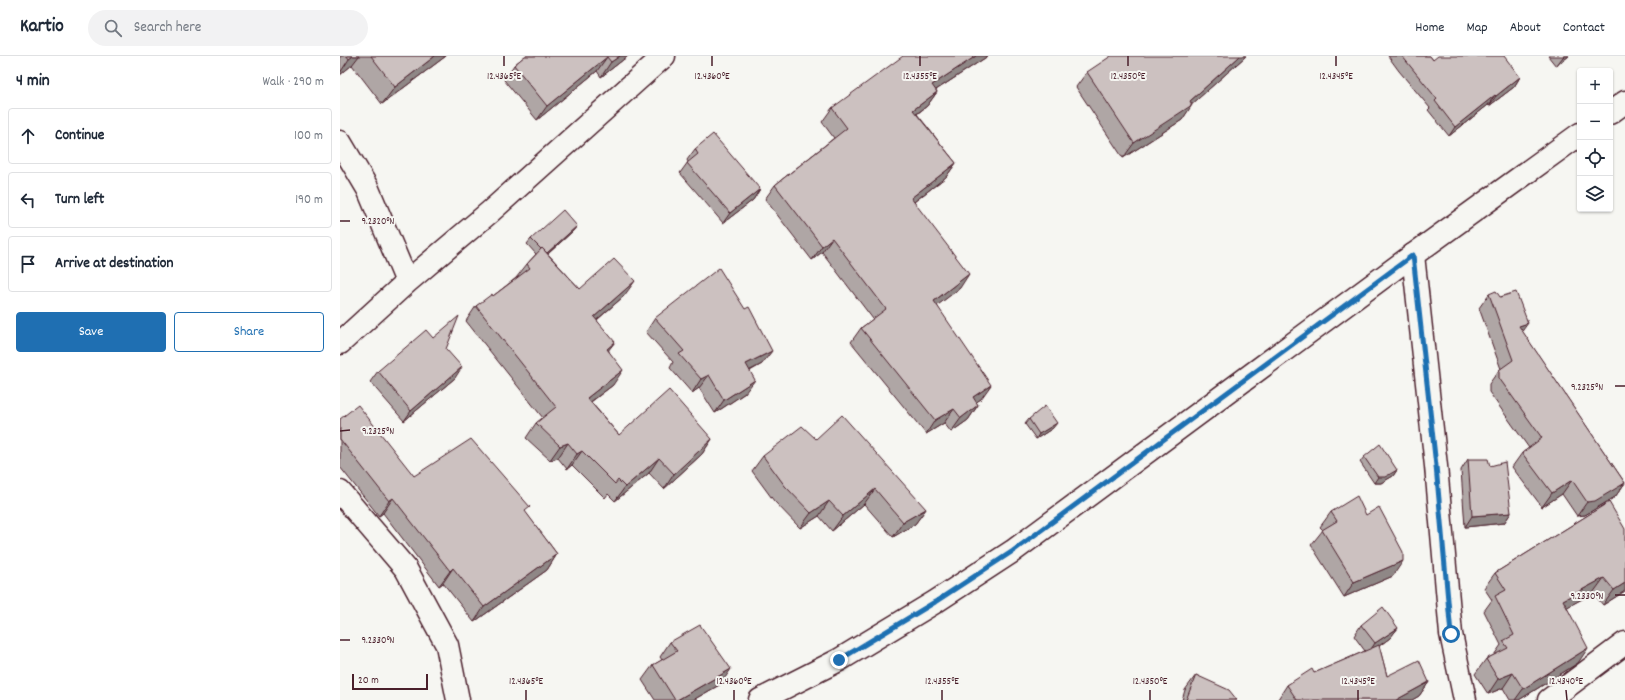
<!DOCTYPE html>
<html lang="en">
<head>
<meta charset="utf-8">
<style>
  :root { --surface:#fff; --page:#f2f2f3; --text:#1f2937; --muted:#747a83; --line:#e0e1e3; --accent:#1f6fb2 }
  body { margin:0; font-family:Dekko,sans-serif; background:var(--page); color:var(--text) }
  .controls { position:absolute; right:12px; top:12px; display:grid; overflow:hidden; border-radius:4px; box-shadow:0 1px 3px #0004 }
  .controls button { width:36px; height:36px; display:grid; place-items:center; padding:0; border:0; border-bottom:1px solid var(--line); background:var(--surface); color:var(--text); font:20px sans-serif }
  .scale { position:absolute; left:12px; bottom:10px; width:76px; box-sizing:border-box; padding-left:4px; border:2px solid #4a1f2b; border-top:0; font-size:11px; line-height:14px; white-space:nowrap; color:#4a1f2b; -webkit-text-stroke:3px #f6f6f2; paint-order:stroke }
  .stop { position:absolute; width:12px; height:12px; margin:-9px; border:3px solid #1f6fb2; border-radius:50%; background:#fff }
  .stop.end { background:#1f6fb2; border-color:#fff; box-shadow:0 1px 4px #0008 }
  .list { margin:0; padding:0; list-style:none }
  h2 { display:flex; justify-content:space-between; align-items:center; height:52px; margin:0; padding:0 16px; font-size:17px }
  h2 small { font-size:13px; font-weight:400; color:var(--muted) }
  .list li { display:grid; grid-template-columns:26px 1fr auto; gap:12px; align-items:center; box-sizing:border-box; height:56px; margin:0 8px 8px; padding:0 8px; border:1px solid var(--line); border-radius:4px }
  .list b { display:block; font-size:15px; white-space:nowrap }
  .list em { font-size:13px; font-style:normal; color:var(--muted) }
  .actions { display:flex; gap:8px; padding:12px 16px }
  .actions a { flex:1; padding:9px 0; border:1px solid var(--accent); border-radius:4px; text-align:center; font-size:14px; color:var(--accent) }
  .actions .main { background:var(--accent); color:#fff }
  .icon { flex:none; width:22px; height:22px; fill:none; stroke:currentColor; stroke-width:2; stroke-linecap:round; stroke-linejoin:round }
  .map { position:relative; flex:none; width:1285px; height:644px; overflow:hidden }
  header { display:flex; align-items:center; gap:24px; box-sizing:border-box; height:56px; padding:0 20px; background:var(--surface); border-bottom:1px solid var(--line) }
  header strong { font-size:19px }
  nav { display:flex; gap:22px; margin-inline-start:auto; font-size:14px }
  .search { width:280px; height:36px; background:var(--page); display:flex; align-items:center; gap:10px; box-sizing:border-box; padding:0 14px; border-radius:22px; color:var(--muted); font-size:15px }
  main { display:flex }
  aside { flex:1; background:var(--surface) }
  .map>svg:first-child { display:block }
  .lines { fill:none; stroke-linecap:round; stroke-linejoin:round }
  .minor-casing { stroke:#4a1f2b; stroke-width:25 }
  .major-casing { stroke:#4a1f2b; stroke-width:25 }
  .minor { stroke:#f6f6f2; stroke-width:22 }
  .major { stroke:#f6f6f2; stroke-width:22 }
  .wall { fill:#afa6a5; stroke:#4a1f2b }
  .shaded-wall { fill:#8f8786; stroke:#4a1f2b }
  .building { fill:#ccc1c0; stroke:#4a1f2b }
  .route { stroke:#1f6fb2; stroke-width:5 }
  .ticks { fill:none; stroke:#4a1f2b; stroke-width:1.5 }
  .ticks-label { font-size:10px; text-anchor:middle; fill:#4a1f2b; stroke:#f6f6f2; stroke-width:4; stroke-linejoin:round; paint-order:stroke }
</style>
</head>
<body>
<header>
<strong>Kartio</strong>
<div class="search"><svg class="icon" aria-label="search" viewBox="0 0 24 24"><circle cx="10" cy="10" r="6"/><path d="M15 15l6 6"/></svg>Search here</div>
<nav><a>Home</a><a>Map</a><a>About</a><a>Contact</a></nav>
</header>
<main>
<aside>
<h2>4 min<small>Walk · 290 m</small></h2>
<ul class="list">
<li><svg class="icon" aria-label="ahead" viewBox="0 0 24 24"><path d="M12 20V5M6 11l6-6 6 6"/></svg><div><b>Continue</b></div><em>100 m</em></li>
<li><svg class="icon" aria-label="left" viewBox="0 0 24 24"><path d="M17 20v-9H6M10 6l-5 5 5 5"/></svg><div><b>Turn left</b></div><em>190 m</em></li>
<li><svg class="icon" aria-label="arrive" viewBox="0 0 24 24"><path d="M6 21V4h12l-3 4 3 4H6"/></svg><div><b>Arrive at destination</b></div></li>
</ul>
<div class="actions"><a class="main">Save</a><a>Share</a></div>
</aside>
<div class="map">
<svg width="1285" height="644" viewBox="0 0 1285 644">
  <rect width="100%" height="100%" fill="#f6f6f2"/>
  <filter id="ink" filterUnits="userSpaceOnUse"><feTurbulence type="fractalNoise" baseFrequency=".025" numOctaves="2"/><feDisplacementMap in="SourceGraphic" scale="8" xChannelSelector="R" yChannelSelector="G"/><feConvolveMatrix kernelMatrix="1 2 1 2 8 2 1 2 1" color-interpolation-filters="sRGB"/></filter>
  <g filter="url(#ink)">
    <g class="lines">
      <g class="minor-casing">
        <path id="minor" d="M 0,86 L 28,133 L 67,226
          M 1073,199 L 1096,410 L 1111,578 L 1125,644
          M 0,287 L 67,226 L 151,155 L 324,0
          M 0,436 L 66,513 L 107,589 L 118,644
          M 1209,644 L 1285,587"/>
      </g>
      <g class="major-casing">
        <path id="major" d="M 1270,57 L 1285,46
          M 420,644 L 499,604 L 595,546 L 673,495 L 1073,199 L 1240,78"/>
      </g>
      <use href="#minor" class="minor"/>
      <use href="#major" class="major"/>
    </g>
    <path class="wall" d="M 0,0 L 106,0 L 42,48 L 12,9 L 0,19 Z
      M 185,0 L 288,0 L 261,21 L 257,15 L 197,64 L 164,24 L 174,9 Z
      M 648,0 L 596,34 L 597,36 L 587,50 L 577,58 L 616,107 L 606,121 L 574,146 L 620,232 L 597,249 L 641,343 L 636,346 L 638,349 L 628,364 L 611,376 L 604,367 L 586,378 L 511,286 L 521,272 L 533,263 L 482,196 L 472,204 L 425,143 L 435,129 L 494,82 L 482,66 L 492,52 Z
      M 906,0 L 852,48 L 842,64 L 783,102 L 736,31 L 747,16 Z
      M 1048,0 L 1090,0 L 1093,4 L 1180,21 L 1174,31 L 1149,50 L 1148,49 L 1109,80 L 1088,54 L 1090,52 L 1059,15 Z
      M 1208,0 L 1229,0 L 1216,10 Z
      M 355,93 L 420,133 L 413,144 L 383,167 L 340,117 L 348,106 L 347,104 Z
      M 237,170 L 233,175 L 208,198 L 240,233 L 284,240 L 257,264 L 269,295 L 273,329 L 251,346 L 279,379 L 372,383 L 362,398 L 324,433 L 309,417 L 275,445 L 268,438 L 265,442 L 232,409 L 227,413 L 218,402 L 210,404 L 186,382 L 196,367 L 203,362 L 126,265 L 136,250 L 153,240 L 176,222 L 187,208 L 196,198 L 187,188 L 191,183 Z
      M 1149,238 L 1182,275 L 1285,427 L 1275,441 L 1245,459 L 1237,460 L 1222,438 L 1202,451 L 1172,411 L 1182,397 L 1189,392 L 1149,336 L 1149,328 L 1159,314 L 1161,313 L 1139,252 Z
      M 315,262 L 422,308 L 410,315 L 405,337 L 375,357 L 359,332 L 352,337 L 330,312 L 333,306 L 306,276 Z
      M 93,282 L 106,293 L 115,322 L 64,365 L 30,326 L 38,315 Z
      M 0,363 L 74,420 L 186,457 L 217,498 L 207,514 L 134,566 L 103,527 L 99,530 L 43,457 L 39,460 L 0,411 Z
      M 689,363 L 713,372 L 696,383 L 685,368 Z
      M 476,383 L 586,453 L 575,468 L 553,481 L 524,448 L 492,475 L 479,460 L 460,472 L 434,445 L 412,415 L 423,400 Z
      M 1024,401 L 1057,414 L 1053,420 L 1041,427 L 1034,427 L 1020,406 Z
      M 1128,403 L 1150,410 L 1171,457 L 1164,467 L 1125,471 L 1121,414 Z
      M 1269,446 L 1285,535 L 1263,549 L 1253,537 L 1227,551 L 1238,607 L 1179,644 L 1170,644 L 1163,632 L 1148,638 L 1135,618 L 1146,603 L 1154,599 L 1161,589 L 1144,555 L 1152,544 L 1144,532 L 1155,517 Z
      M 991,456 L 1026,459 L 1053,520 L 1004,541 L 971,489 L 983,474 L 980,471 Z
      M 1021,569 L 1058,572 L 1050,582 L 1039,590 L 1047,620 L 1089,626 L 1079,640 L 1072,644 L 939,644 L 938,643 L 947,629 L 1025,595 L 1014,580 Z
      M 330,586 L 381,628 L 353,644 L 315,644 L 302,624 L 313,609 L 322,604 L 320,601 Z
      M 856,619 L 897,644 L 842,644 L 845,634 Z"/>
    <path class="shaded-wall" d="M 13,0 L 19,0 L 12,9 L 0,19 L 0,17 L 9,3 Z
      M 95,0 L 106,0 L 42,48 L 55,31 Z
      M 280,0 L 288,0 L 261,21 L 271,6 Z
      M 636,0 L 648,0 L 582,43 L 592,29 Z
      M 900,0 L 906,0 L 849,51 L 852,49 L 842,64 L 783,102 L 794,87 L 850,45 Z
      M 1224,0 L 1229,0 L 1216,10 L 1223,1 Z
      M 267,1 L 257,15 L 197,64 L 207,50 Z
      M 1180,21 L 1174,31 L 1149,50 L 1156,40 Z
      M 597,36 L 587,50 L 563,68 L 573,54 Z
      M 1155,39 L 1148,49 L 1109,80 L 1115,71 Z
      M 616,107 L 606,121 L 561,156 L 571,142 Z
      M 420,133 L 413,144 L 383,167 L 390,157 Z
      M 237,170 L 233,175 L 202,203 L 206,198 Z
      M 492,182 L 482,196 L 472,204 L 482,190 Z
      M 629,218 L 620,232 L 585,259 L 594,245 Z
      M 295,225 L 284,240 L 244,275 L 254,261 Z
      M 1188,267 L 1178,281 L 1179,270 Z
      M 275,286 L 264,300 L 267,293 Z
      M 432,295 L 422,308 L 397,321 L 406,308 Z
      M 122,311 L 115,322 L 64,365 L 71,355 Z
      M 283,314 L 273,329 L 237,356 L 247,342 Z
      M 369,319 L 359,332 L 352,337 L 361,323 Z
      M 415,324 L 405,337 L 375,357 L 384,344 Z
      M 651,329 L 641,343 L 623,355 L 633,341 Z
      M 638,349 L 628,364 L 611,376 L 621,362 Z
      M 614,353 L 604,367 L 586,378 L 595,364 Z
      M 717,367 L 713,372 L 696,383 L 699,378 Z
      M 372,383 L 362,398 L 324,433 L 334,418 Z
      M 228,387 L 218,402 L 210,404 L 220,390 Z
      M 242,395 L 232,409 L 227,413 L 237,398 Z
      M 319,402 L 309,417 L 275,445 L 285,431 Z
      M 1057,414 L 1053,420 L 1041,427 L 1034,427 L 1038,421 Z
      M 1232,424 L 1222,438 L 1202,451 L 1212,437 Z
      M 1285,427 L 1275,441 L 1245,459 L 1237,460 L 1247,446 Z
      M 535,433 L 524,448 L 492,475 L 503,460 Z
      M 53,442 L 43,457 L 39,460 L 49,445 Z
      M 489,445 L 479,460 L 460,472 L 471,457 Z
      M 586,453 L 575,468 L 553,481 L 563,466 Z
      M 1171,457 L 1164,467 L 1125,471 L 1132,460 Z
      M 217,498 L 207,514 L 134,566 L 144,551 Z
      M 1063,505 L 1053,520 L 1004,541 L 1014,526 Z
      M 113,512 L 103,527 L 99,530 L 110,515 Z
      M 1264,522 L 1253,537 L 1213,559 L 1223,544 Z
      M 1285,527 L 1285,535 L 1263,549 L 1274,534 Z
      M 1058,572 L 1050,582 L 1028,598 L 1035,587 Z
      M 1248,592 L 1238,607 L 1179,644 L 1175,644 L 1183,633 Z
      M 391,613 L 381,628 L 353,644 L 337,644 Z
      M 1173,617 L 1163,632 L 1148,638 L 1158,623 Z
      M 1089,626 L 1079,640 L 1072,644 L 1056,644 Z"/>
    <path class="building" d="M 7,0 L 13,0 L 9,3 Z
      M 31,0 L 95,0 L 55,31 Z
      M 185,0 L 280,0 L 271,6 L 267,1 L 207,50 L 174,9 Z
      M 563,0 L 636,0 L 592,29 L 597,36 L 573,54 L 616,107 L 571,142 L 629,218 L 594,245 L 651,329 L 633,341 L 638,349 L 621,362 L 614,353 L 595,364 L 521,272 L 546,253 L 492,182 L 482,190 L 435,129 L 507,72 L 492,52 Z
      M 771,0 L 900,0 L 850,45 L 852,49 L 794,87 L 747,16 Z
      M 1062,0 L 1090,0 L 1093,4 L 1098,0 L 1164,0 L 1180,21 L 1156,40 L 1155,39 L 1115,71 L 1095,45 L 1097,43 Z
      M 373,78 L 420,133 L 390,157 L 347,107 L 358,98 L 355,93 Z
      M 223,154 L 237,170 L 207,197 L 202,192 L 201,193 L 191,183 Z
      M 202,192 L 240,233 L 274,203 L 295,225 L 254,261 L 275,286 L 267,293 L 283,314 L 247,342 L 279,379 L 329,334 L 372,383 L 334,418 L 319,402 L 285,431 L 278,424 L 275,428 L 242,395 L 237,398 L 228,387 L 220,390 L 196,367 L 216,351 L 136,250 L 152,238 L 153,240 L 190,212 L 187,208 Z
      M 379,212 L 405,253 L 409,251 L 432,295 L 406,308 L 415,324 L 384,344 L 369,319 L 361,323 L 339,298 L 344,295 L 315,262 Z
      M 1156,235 L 1160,241 L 1176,236 L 1188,267 L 1179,270 L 1285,427 L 1255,445 L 1247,446 L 1232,424 L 1212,437 L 1182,397 L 1202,382 L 1159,322 L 1159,314 L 1173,304 L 1149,238 Z
      M 119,260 L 106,293 L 122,311 L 71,355 L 38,315 L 86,274 L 93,282 Z
      M 18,349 L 74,420 L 131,383 L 190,451 L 185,455 L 217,498 L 144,551 L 113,512 L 110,515 L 53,442 L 49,445 L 0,383 L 0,363 Z
      M 705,350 L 717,367 L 699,378 L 689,363 Z
      M 502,359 L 586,453 L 563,466 L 535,433 L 503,460 L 489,445 L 471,457 L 445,430 L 423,400 L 462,370 L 476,383 Z
      M 1040,388 L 1057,414 L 1045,421 L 1038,421 L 1024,401 Z
      M 1128,403 L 1148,403 L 1150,410 L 1165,406 L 1171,457 L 1132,460 Z
      M 1017,440 L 1026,459 L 1039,451 L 1063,496 L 1063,505 L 1014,526 L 982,474 L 997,465 L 991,456 Z
      M 1269,446 L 1285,473 L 1285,527 L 1274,534 L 1264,522 L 1223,544 L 1248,592 L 1183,633 L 1173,617 L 1158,623 L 1146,603 L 1168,592 L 1163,585 L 1174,579 L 1155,540 L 1166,534 L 1155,517 Z
      M 1043,551 L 1058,572 L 1035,587 L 1021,569 Z
      M 360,569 L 391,613 L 337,644 L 335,644 L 313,609 L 337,595 L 330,586 Z
      M 1039,589 L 1047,620 L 1079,604 L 1089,626 L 1056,644 L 957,644 L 947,629 L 972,613 L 974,617 Z
      M 856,619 L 889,634 L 897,644 L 846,644 Z"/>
  </g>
  <g class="lines" filter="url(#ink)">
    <path class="route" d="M 499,604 L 595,546 L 673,495 L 1073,199 L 1096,410 L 1111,578"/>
  </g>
  <path class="ticks" d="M 164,0 L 164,10M 372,0 L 372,10M 580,0 L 580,10M 788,0 L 788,10M 996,0 L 996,10M 0,165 L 10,165M 1275,330 L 1285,330M 0,375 L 10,374M 1275,539 L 1285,539M 0,584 L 10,584M 186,634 L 186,644M 394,634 L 394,644M 602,634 L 602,644M 810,634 L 810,644M 1018,634 L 1018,644M 1226,634 L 1227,644"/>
  <g class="ticks-label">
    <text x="164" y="23">12.4365°E</text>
    <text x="372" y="23">12.4360°E</text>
    <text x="580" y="23">12.4355°E</text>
    <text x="788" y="23">12.4350°E</text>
    <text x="996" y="23">12.4345°E</text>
    <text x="38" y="168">9.2320°N</text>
    <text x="1247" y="334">9.2325°N</text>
    <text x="38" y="378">9.2325°N</text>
    <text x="1247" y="543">9.2330°N</text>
    <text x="38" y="587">9.2330°N</text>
    <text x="186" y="628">12.4365°E</text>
    <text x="394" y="628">12.4360°E</text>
    <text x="602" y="628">12.4355°E</text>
    <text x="810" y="628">12.4350°E</text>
    <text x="1018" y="628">12.4345°E</text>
    <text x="1226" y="628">12.4340°E</text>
  </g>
</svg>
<div class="controls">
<button>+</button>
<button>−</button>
<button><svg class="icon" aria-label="locate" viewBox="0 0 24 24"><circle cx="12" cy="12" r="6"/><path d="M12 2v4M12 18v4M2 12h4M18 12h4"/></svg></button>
<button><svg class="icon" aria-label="layers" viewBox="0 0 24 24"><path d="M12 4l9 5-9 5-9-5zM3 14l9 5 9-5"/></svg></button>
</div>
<div class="scale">20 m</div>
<div class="stop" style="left:1111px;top:578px"></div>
<div class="stop end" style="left:499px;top:604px"></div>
</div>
</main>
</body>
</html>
